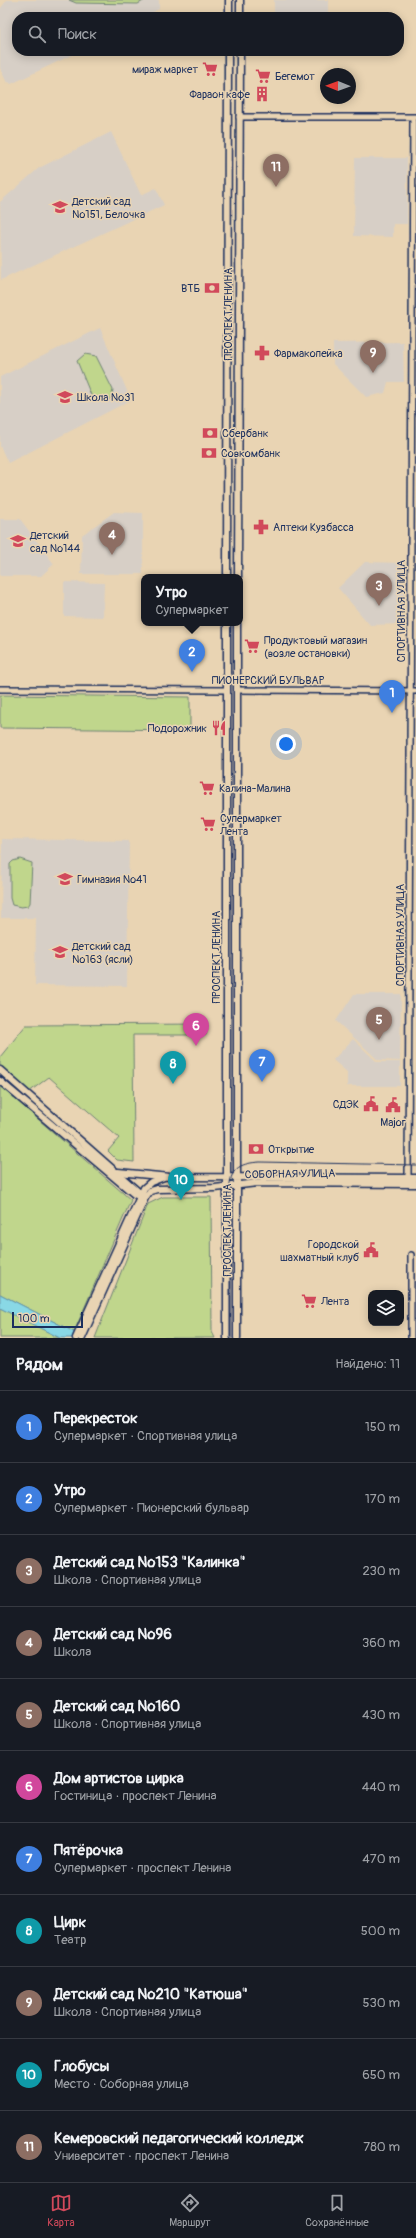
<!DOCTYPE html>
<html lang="ru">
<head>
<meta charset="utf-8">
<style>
  :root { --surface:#171b24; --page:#20242c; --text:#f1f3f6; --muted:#9ea1a6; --line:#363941; --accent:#d1495b }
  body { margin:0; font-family:Pangolin,sans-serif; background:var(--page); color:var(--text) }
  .controls { position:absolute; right:12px; bottom:12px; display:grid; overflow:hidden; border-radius:8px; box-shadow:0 2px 10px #0003 }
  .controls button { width:36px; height:36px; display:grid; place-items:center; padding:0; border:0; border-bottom:1px solid var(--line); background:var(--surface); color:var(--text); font:20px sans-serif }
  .compass { position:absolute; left:320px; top:68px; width:36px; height:36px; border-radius:50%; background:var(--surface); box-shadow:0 2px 10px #0003; rotate:271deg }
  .scale { position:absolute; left:12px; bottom:10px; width:71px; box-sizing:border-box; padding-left:4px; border:2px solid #1b2f5e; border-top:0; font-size:11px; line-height:14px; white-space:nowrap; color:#1b2f5e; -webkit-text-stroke:3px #e9d4b3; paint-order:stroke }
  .you { position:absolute; left:286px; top:744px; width:14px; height:14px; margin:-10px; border:3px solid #fff; border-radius:50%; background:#1a73e8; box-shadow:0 0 0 6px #1a73e833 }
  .badge { display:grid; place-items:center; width:26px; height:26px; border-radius:50%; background:var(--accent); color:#fff; font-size:13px; font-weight:700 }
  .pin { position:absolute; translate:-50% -33px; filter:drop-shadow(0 1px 2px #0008) }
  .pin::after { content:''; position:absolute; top:21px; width:14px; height:12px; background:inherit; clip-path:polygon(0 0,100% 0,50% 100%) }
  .popup { position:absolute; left:141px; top:574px; width:102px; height:52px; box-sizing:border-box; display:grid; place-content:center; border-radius:8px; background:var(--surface); filter:drop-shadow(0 1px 3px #0005); font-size:13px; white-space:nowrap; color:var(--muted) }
  .popup b { font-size:15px; color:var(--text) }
  .popup::after { content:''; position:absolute; left:50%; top:100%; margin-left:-8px; border:8px solid transparent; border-top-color:var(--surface) }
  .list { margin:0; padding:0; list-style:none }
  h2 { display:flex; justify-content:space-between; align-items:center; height:52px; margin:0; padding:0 16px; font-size:17px }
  h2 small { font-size:13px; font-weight:400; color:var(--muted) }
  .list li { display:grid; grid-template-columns:26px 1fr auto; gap:12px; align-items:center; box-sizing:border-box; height:72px; padding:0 16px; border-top:1px solid var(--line) }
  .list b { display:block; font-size:15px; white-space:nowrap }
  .list p { margin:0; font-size:13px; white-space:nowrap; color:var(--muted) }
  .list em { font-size:13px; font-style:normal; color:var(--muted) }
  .icon { flex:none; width:22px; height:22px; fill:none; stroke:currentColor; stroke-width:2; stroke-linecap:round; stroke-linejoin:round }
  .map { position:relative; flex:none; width:416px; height:1338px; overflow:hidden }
  .search { position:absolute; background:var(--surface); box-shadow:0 2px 10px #0003; left:12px; right:12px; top:12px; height:44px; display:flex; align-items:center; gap:10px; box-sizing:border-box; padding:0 14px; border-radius:16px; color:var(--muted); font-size:15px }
  .sheet { height:844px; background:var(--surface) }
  nav { display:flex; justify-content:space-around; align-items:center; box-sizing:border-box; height:56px; border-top:1px solid var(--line); background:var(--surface); font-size:11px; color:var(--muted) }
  nav a { display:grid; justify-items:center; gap:2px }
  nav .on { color:var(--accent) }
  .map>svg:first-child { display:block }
  .built { fill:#d7cfc6 }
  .green { fill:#c0d68c; stroke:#6e8275 }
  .water { fill:#89d8e5; stroke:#5d94af }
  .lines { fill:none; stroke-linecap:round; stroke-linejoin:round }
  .minor-casing { stroke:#1b2f5e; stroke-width:8 }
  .major-casing { stroke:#1b2f5e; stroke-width:9 }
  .minor { stroke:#e9d4b3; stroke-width:5 }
  .major { stroke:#e9d4b3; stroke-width:6 }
  .tram { stroke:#1b2f5e; stroke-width:1 }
  .labels { text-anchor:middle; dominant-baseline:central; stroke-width:3; stroke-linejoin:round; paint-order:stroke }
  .poi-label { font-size:11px; fill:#1b2f5e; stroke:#e9d4b3; text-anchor:start }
  .street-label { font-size:11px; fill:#1b2f5e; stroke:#e9d4b3 }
</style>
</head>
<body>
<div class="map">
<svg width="416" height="1338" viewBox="0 0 416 1338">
  <rect width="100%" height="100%" fill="#e9d4b3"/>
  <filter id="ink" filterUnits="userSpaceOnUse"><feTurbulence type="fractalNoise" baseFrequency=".025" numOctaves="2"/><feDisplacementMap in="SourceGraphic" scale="8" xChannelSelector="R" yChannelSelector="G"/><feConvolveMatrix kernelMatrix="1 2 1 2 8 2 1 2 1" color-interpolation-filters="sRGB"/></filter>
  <g filter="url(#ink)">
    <path class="built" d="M 7,0 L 159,0 L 159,9 L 144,17 L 17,17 L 17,51 L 80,51 L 11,84 L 9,82 L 7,83 L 0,68 L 0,9 Z
      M 274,0 L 328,0 L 328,17 L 274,17 Z
      M 111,132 L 141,195 L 156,188 L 164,205 L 1,280 L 0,202 L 39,168 Z
      M 355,158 L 407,158 L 407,224 L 393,224 L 393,237 L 354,236 Z
      M 100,328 L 131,400 L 8,463 L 0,446 L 0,377 Z
      M 403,342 L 404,382 L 388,382 L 385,393 L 366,397 L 333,364 L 333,343 Z
      M 114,512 L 143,513 L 143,574 L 81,574 L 82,535 Z
      M 0,519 L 20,519 L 54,564 L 41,576 L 0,576 Z
      M 365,562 L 404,563 L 404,624 L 370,625 L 338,588 Z
      M 64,582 L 104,583 L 103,617 L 64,616 Z
      M 2,839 L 129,841 L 127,986 L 35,985 L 36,918 L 1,918 Z
      M 354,994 L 401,994 L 400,1061 L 378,1060 L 336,1021 Z
      M 353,1039 L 377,1062 L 400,1062 L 400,1086 L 347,1086 L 347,1072 L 333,1060 Z"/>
    <path class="green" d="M 69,0 L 145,0 L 138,4 L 76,3 Z
      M 85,354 L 96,356 L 113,390 L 111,398 L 107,401 L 93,400 L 77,361 Z
      M 0,695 L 190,697 L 190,730 L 0,728 Z
      M 20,859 L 32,863 L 30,903 L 28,906 L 21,907 L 12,905 L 10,898 L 10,864 L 13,861 Z
      M 206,1024 L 206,1035 L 133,1035 L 134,1162 L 117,1160 L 108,1151 L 119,1138 L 49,1077 L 29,1092 L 0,1067 L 0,1057 L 26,1025 Z
      M 0,1086 L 131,1200 L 74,1332 L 0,1294 Z
      M 163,1197 L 211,1197 L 212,1332 L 215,1338 L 95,1338 L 148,1204 Z
      M 0,1308 L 60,1338 L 0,1338 Z"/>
    <path class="water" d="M 0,1294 L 74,1332 L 72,1338 L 60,1338 L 0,1308 Z"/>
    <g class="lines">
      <g class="minor-casing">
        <path id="minor" d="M 239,117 L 416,117
          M 0,689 L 227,690
          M 237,690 L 416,691
          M 408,1182 L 413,117
          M 411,1255 L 411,1338"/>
      </g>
      <g class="major-casing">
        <path id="major" d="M 229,17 L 229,0
          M 240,17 L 240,0
          M 227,577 L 228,51
          M 238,577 L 240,51
          M 227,623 L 227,1338
          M 0,1070 L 142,1195
          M 0,1081 L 134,1194 L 143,1198
          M 118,1172 L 170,1177 L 416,1178
          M 76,1338 L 144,1188 L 151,1182 L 164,1177
          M 82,1338 L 145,1198 L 150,1191 L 157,1189 L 215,1188 L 257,1183 L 416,1184
          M 237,1338 L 237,623"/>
      </g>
      <use href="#minor" class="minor"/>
      <use href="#major" class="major"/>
      <path class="tram" d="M 230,1338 L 230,1187 C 230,1167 243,1163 260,1162 L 416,1165"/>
    </g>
  </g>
  <defs>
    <g id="supermarket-bare" transform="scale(1.2)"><path d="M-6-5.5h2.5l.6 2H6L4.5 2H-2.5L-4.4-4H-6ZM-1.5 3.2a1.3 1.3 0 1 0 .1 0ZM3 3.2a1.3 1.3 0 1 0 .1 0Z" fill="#d1495b" stroke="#e9d4b3" stroke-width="2.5" paint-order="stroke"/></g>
    <g id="building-bare" transform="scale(1.2)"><path d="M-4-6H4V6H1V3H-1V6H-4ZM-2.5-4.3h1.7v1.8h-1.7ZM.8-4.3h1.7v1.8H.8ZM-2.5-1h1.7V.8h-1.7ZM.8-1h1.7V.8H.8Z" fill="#d1495b" stroke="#e9d4b3" stroke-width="2.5" paint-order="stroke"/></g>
    <g id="school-bare" transform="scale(1.2)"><path d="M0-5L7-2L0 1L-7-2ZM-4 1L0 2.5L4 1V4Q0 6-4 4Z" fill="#d1495b" stroke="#e9d4b3" stroke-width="2.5" paint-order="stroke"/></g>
    <g id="bank-bare" transform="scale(1.2)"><path d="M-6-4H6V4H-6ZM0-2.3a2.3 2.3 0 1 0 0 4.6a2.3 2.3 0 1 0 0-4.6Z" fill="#d1495b" stroke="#e9d4b3" stroke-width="2.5" paint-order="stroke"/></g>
    <g id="pharmacy-bare" transform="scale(1.2)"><path d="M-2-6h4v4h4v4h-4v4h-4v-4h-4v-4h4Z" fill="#d1495b" stroke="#e9d4b3" stroke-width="2.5" paint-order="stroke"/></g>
    <g id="restaurant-bare" transform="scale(1.2)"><path d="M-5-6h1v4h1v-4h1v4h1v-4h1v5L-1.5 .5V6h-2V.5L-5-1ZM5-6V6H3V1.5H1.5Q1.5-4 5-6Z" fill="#d1495b" stroke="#e9d4b3" stroke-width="2.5" paint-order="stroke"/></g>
    <g id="civic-bare" transform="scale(1.2)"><path d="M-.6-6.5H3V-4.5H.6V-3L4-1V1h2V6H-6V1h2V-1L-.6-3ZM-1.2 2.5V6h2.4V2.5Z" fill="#d1495b" stroke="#e9d4b3" stroke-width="2.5" paint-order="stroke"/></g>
  </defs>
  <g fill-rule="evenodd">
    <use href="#supermarket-bare" x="210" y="69"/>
    <use href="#supermarket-bare" x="263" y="76"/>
    <use href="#building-bare" x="262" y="94"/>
    <use href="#school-bare" x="60" y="207"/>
    <use href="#bank-bare" x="212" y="288"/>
    <use href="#pharmacy-bare" x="262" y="353"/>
    <use href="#school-bare" x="65" y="397"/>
    <use href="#bank-bare" x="210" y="433"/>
    <use href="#bank-bare" x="209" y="453"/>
    <use href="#pharmacy-bare" x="261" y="527"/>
    <use href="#school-bare" x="18" y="541"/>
    <use href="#supermarket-bare" x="252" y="646"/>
    <use href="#restaurant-bare" x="219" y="728"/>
    <use href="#supermarket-bare" x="207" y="788"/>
    <use href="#supermarket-bare" x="208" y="824"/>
    <use href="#school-bare" x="65" y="879"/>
    <use href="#school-bare" x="60" y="952"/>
    <use href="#civic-bare" x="371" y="1104"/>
    <use href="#civic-bare" x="393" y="1105"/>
    <use href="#bank-bare" x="256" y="1149"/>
    <use href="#civic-bare" x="371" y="1250"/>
    <use href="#supermarket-bare" x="309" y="1301"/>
  </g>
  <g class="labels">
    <g class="poi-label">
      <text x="198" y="69" text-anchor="end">мираж маркет</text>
      <text x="275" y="76">Бегемот</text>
      <text x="250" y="94" text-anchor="end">Фараон кафе</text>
      <text x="72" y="201">Детский сад<tspan x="72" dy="13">№151, Белочка</tspan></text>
      <text x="200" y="288" text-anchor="end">ВТБ</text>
      <text x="274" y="353">Фармакопейка</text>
      <text x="77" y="397">Школа №31</text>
      <text x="222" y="433">Сбербанк</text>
      <text x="221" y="453">Совкомбанк</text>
      <text x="273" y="527">Аптеки Кузбасса</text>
      <text x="30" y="535">Детский<tspan x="30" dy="13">сад №144</tspan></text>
      <text x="264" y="640">Продуктовый магазин<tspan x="264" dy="13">(возле остановки)</tspan></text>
      <text x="207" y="728" text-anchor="end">Подорожник</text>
      <text x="219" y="788">Калина-Малина</text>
      <text x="220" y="818">Супермаркет<tspan x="220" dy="13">Лента</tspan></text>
      <text x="77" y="879">Гимназия №41</text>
      <text x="72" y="946">Детский сад<tspan x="72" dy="13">№163 (ясли)</tspan></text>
      <text x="359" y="1104" text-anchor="end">СДЭК</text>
      <text x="393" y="1122" text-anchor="middle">Major</text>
      <text x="268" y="1149">Открытие</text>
      <text x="359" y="1244" text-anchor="end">Городской<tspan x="359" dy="13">шахматный клуб</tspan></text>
      <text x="321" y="1301">Лента</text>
    </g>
    <g class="street-label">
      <text transform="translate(228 314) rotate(-90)">ПРОСПЕКТ ЛЕНИНА</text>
      <text transform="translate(401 611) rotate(-90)">СПОРТИВНАЯ УЛИЦА</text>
      <text x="268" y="680">ПИОНЕРСКИЙ БУЛЬВАР</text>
      <text transform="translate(400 935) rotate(-90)">СПОРТИВНАЯ УЛИЦА</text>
      <text transform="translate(216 957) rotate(-90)">ПРОСПЕКТ ЛЕНИНА</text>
      <text transform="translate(290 1174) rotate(-1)">СОБОРНАЯ УЛИЦА</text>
      <text transform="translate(227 1230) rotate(-90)">ПРОСПЕКТ ЛЕНИНА</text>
    </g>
  </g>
</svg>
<div class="controls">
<button><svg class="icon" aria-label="layers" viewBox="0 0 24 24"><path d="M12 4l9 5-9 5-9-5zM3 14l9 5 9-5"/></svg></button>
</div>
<svg class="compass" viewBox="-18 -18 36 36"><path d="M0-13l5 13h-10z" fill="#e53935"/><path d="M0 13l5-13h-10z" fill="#9ea1a6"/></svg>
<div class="scale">100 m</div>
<div class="you"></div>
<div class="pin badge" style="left:392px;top:713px;background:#3f7fe0">1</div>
<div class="pin badge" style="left:192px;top:672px;background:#3f7fe0">2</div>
<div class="popup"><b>Утро</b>Супермаркет</div>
<div class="pin badge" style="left:379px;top:606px;background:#8d6e63">3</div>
<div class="pin badge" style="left:112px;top:555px;background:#8d6e63">4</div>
<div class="pin badge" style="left:379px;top:1040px;background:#8d6e63">5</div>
<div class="pin badge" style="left:196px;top:1046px;background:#d1479c">6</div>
<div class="pin badge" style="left:262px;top:1082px;background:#3f7fe0">7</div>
<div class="pin badge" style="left:173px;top:1084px;background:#0f9aa8">8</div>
<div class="pin badge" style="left:373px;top:373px;background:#8d6e63">9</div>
<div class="pin badge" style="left:181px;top:1200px;background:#0f9aa8">10</div>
<div class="pin badge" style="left:276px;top:187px;background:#8d6e63">11</div>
<div class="search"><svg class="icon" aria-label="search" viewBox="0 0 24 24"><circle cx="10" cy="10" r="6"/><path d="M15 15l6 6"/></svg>Поиск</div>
</div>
<section class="sheet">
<h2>Рядом<small>Найдено: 11</small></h2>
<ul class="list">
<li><span class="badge" style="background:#3f7fe0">1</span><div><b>Перекресток</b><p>Супермаркет · Спортивная улица</p></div><em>150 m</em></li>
<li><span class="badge" style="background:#3f7fe0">2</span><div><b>Утро</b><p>Супермаркет · Пионерский бульвар</p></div><em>170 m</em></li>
<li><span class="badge" style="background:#8d6e63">3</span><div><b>Детский сад №153 &quot;Калинка&quot;</b><p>Школа · Спортивная улица</p></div><em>230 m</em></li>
<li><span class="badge" style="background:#8d6e63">4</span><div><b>Детский сад №96</b><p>Школа</p></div><em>360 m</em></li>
<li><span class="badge" style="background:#8d6e63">5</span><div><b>Детский сад №160</b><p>Школа · Спортивная улица</p></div><em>430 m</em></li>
<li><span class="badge" style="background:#d1479c">6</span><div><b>Дом артистов цирка</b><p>Гостиница · проспект Ленина</p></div><em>440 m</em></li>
<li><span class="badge" style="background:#3f7fe0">7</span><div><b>Пятёрочка</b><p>Супермаркет · проспект Ленина</p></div><em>470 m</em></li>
<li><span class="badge" style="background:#0f9aa8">8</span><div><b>Цирк</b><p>Театр</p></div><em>500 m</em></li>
<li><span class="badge" style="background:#8d6e63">9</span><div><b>Детский сад №210 &quot;Катюша&quot;</b><p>Школа · Спортивная улица</p></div><em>530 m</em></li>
<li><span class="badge" style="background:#0f9aa8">10</span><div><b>Глобусы</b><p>Место · Соборная улица</p></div><em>650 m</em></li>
<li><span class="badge" style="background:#8d6e63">11</span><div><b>Кемеровский педагогический колледж</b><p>Университет · проспект Ленина</p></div><em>780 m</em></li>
</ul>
</section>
<nav>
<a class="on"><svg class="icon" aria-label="map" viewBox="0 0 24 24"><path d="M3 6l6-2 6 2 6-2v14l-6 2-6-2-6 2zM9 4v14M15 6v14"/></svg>Карта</a>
<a><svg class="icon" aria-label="directions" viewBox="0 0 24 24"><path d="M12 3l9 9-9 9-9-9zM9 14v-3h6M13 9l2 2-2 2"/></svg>Маршрут</a>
<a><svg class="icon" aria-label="saved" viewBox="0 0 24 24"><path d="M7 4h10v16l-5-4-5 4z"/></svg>Сохранённые</a>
</nav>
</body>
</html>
